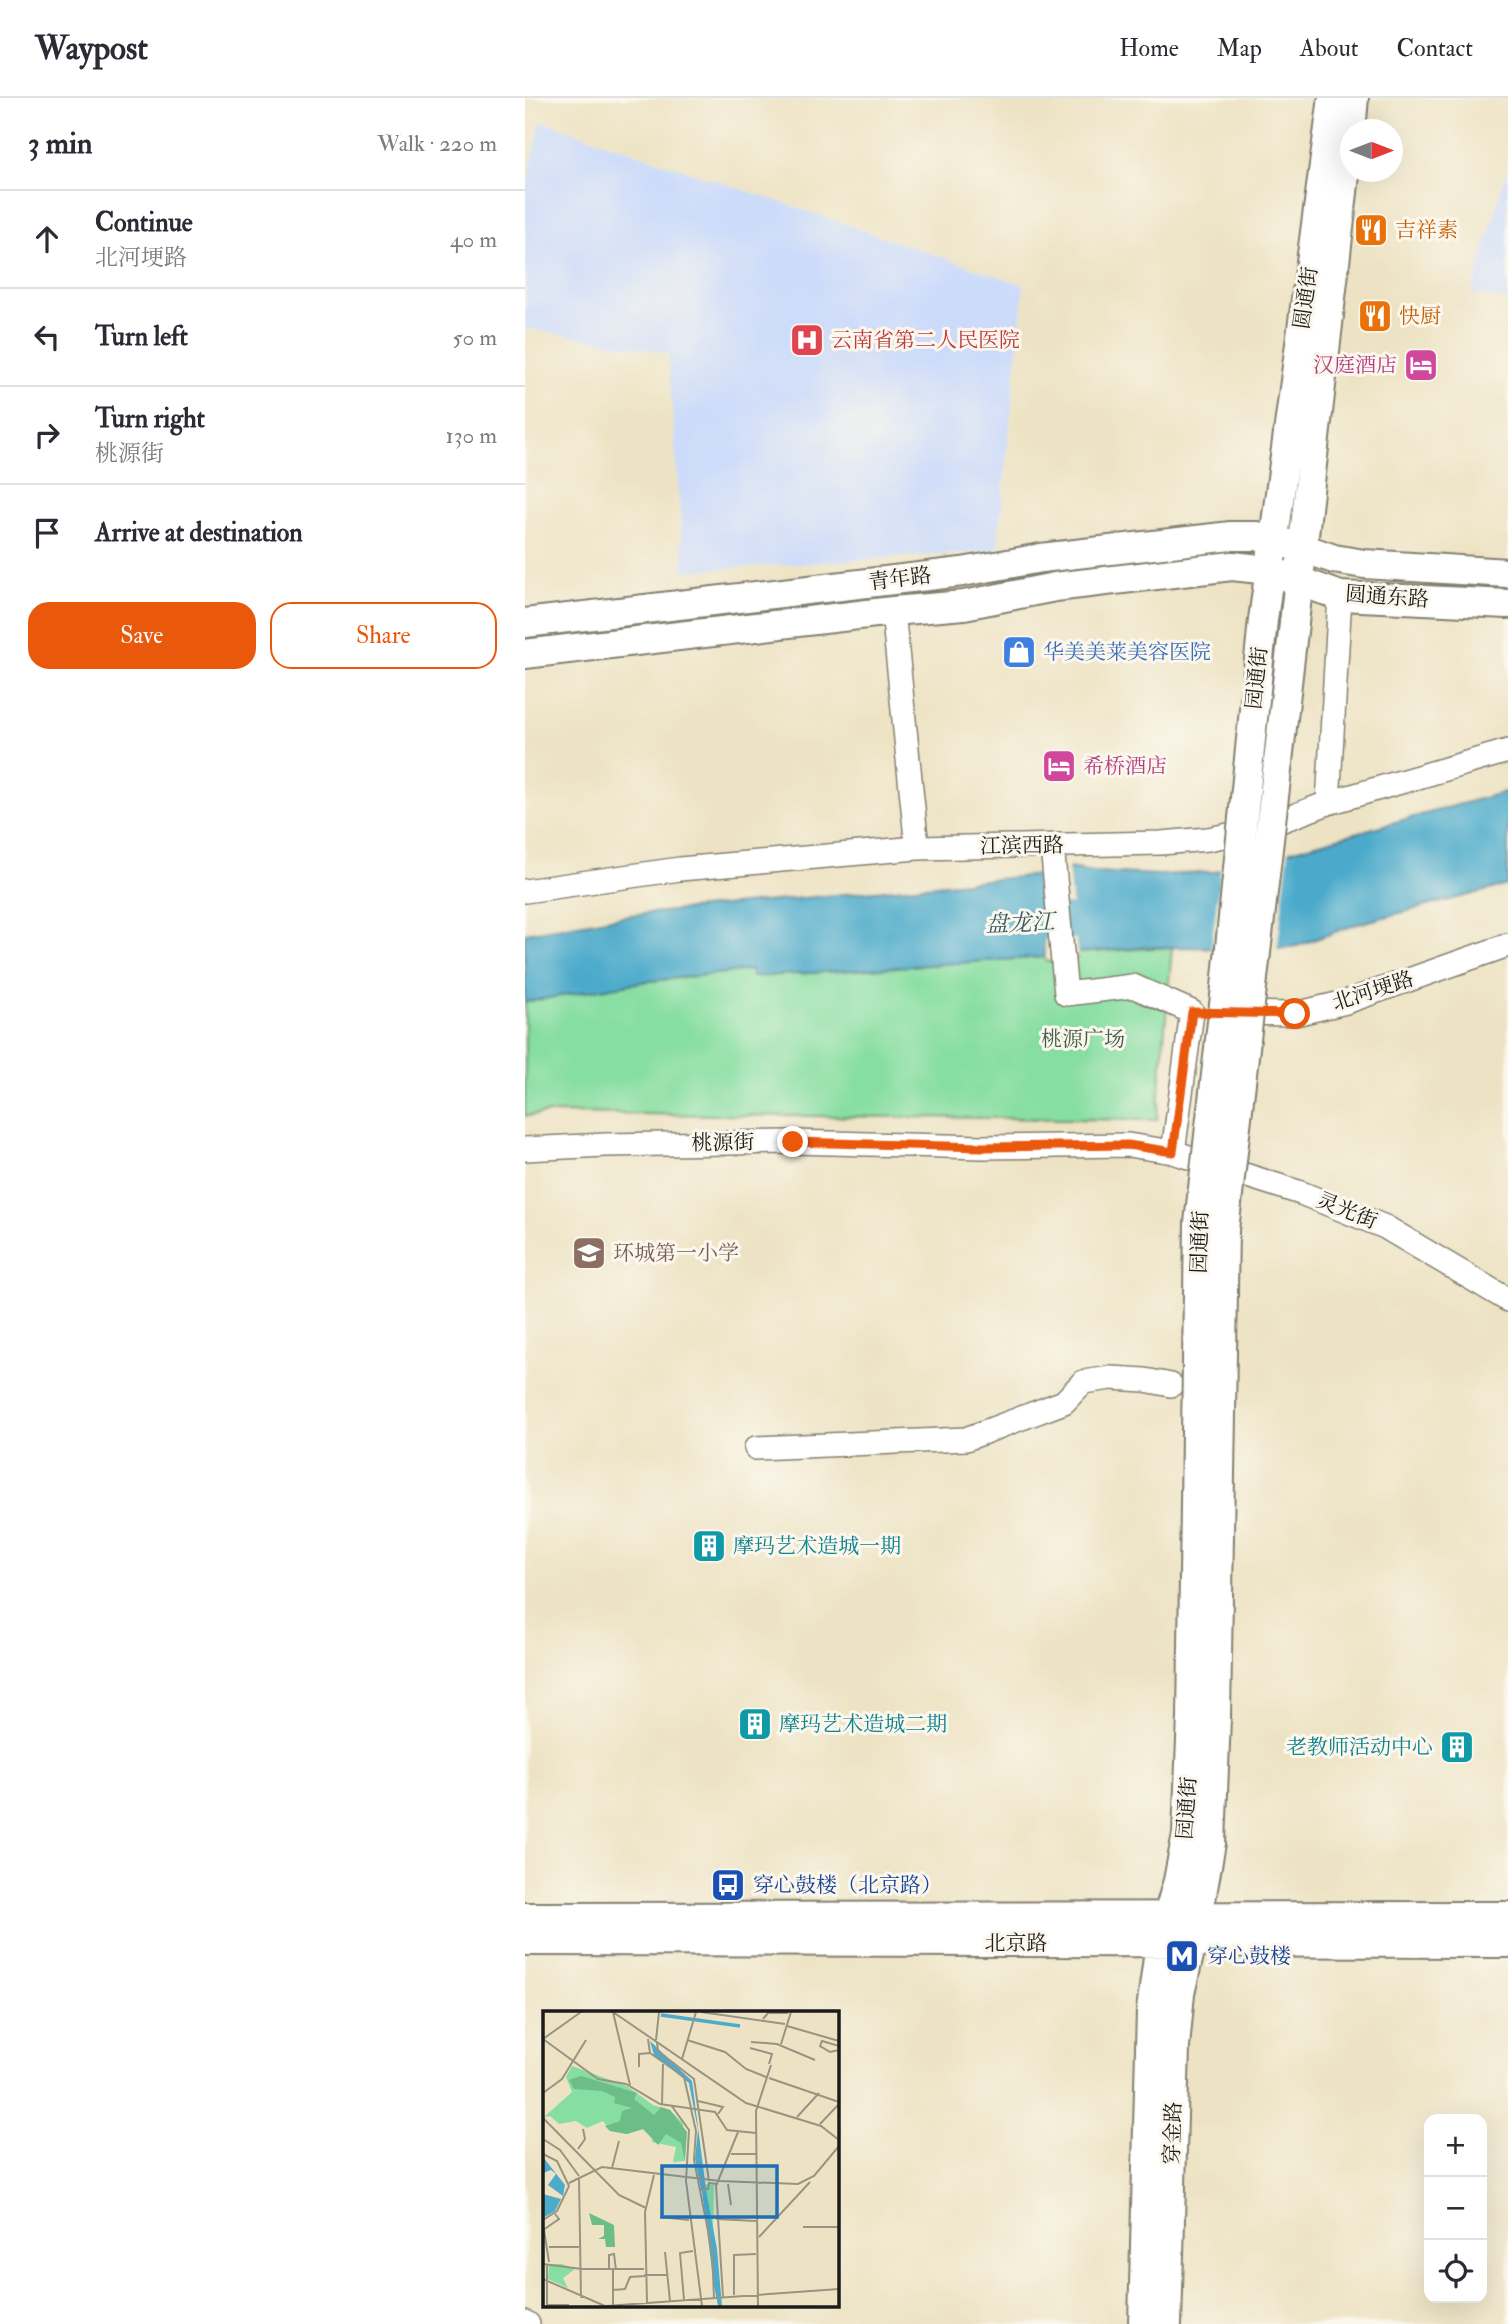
<!DOCTYPE html>
<html lang="en">
<head>
<meta charset="utf-8">
<style>
  :root { --surface:#fff; --page:#f2f2f3; --text:#2b2b33; --muted:#7c7c81; --line:#e1e1e2; --accent:#ea580c }
  body { margin:0; font-family:"IM FELL Double Pica","Noto Serif SC",serif; background:var(--page); color:var(--text) }
  .controls { position:absolute; right:21px; bottom:21px; display:grid; overflow:hidden; border-radius:14px; box-shadow:0 7px 28px #0002 }
  .controls button { width:63px; height:63px; display:grid; place-items:center; padding:0; border:0; border-bottom:2px solid var(--line); background:var(--surface); color:var(--text); font:35px sans-serif }
  .compass { position:absolute; left:815px; top:21px; width:63px; height:63px; border-radius:50%; background:var(--surface); box-shadow:0 7px 28px #0002; rotate:90deg }
  .stop { position:absolute; width:21px; height:21px; margin:-16px; border:5px solid #ea580c; border-radius:50%; background:#fff }
  .stop.end { background:#ea580c; border-color:#fff; box-shadow:0 2px 7px #0008 }
  .list { margin:0; padding:0; list-style:none }
  h2 { display:flex; justify-content:space-between; align-items:center; height:91px; margin:0; padding:0 28px; font-size:30px }
  h2 small { font-size:23px; font-weight:400; color:var(--muted) }
  .list li { display:grid; grid-template-columns:46px 1fr auto; gap:21px; align-items:center; box-sizing:border-box; height:98px; padding:0 28px; border-top:2px solid var(--line) }
  .list b { display:block; font-size:26px; white-space:nowrap }
  .list p { margin:0; font-size:23px; white-space:nowrap; color:var(--muted) }
  .list em { font-size:23px; font-style:normal; color:var(--muted) }
  .actions { display:flex; gap:14px; padding:21px 28px }
  .actions a { flex:1; padding:16px 0; border:2px solid var(--accent); border-radius:21px; text-align:center; font-size:24px; color:var(--accent) }
  .actions .main { background:var(--accent); color:#fff }
  .icon { flex:none; width:38px; height:38px; fill:none; stroke:currentColor; stroke-width:2; stroke-linecap:round; stroke-linejoin:round }
  .map { position:relative; flex:none; width:983px; height:2226px; overflow:hidden }
  header { display:flex; align-items:center; gap:42px; box-sizing:border-box; height:98px; padding:0 35px; background:var(--surface); border-bottom:2px solid var(--line) }
  header strong { font-size:33px }
  nav { display:flex; gap:38px; margin-inline-start:auto; font-size:24px }
  main { display:flex }
  aside { flex:1; background:var(--surface) }
  .map>svg:first-child { display:block }
  .built { fill:#ccdbfa }
  .green { fill:#87dea2; stroke:#527d5f; stroke-width:2 }
  .water { fill:#4caacb; stroke:#346374; stroke-width:2 }
  .pier { fill:#ede3c4 }
  .lines { fill:none; stroke-linecap:round; stroke-linejoin:round }
  .river { stroke:#4caacb; stroke-width:35 }
  .minor-casing { stroke:#848070; stroke-width:26 }
  .major-casing { stroke:#848070; stroke-width:32 }
  .minor { stroke:#fff; stroke-width:23 }
  .major { stroke:#fff; stroke-width:28 }
  .major-bridge-casing { stroke:#848070; stroke-width:32; stroke-linecap:butt }
  .major-bridge { stroke:#fff; stroke-width:28 }
  .route { stroke:#ea580c; stroke-width:9 }
  .labels { text-anchor:middle; dominant-baseline:central; stroke-width:6; stroke-linejoin:round; paint-order:stroke }
  .food-label { font-size:21px; fill:#c56008; stroke:#fbf7ec; text-anchor:start }
  .street-label { font-size:21px; fill:#1c1c1c; stroke:#fbf7ec }
  .health-label { font-size:21px; fill:#be3a42; stroke:#fbf7ec; text-anchor:start }
  .hotel-label { font-size:21px; fill:#b23c85; stroke:#fbf7ec; text-anchor:end }
  .shop-label { font-size:21px; fill:#366cbe; stroke:#fbf7ec; text-anchor:start }
  .park-label { font-size:21px; fill:#41604b; stroke:#fbf7ec }
  .education-label { font-size:21px; fill:#785e54; stroke:#fbf7ec; text-anchor:start }
  .culture-label { font-size:21px; fill:#0d838f; stroke:#fbf7ec; text-anchor:start }
  .transit-label { font-size:21px; fill:#164399; stroke:#fbf7ec; text-anchor:start }
  .water-label { font-size:23px; font-style:italic; fill:#325c6b; stroke:#fbf7ec }
  .inset-river { fill:none; stroke:#4caacb; stroke-width:3.5 }
  .inset-road { fill:none; stroke:#999381; stroke-width:2 }
  .view { fill:#1f6fb2; fill-opacity:0.15; stroke:#1f6fb2; stroke-width:3.5 }
  .inset-edge { fill:none; stroke:#1c1c1c; stroke-width:3.5 }
</style>
</head>
<body>
<header>
<strong>Waypost</strong>
<nav><a>Home</a><a>Map</a><a>About</a><a>Contact</a></nav>
</header>
<main>
<aside>
<h2>3 min<small>Walk · 220 m</small></h2>
<ul class="list">
<li><svg class="icon" aria-label="ahead" viewBox="0 0 24 24"><path d="M12 20V5M6 11l6-6 6 6"/></svg><div><b>Continue</b><p>北河埂路</p></div><em>40 m</em></li>
<li><svg class="icon" aria-label="left" viewBox="0 0 24 24"><path d="M17 20v-9H6M10 6l-5 5 5 5"/></svg><div><b>Turn left</b></div><em>50 m</em></li>
<li><svg class="icon" aria-label="right" viewBox="0 0 24 24"><path d="M7 20v-9h11M14 6l5 5-5 5"/></svg><div><b>Turn right</b><p>桃源街</p></div><em>130 m</em></li>
<li><svg class="icon" aria-label="arrive" viewBox="0 0 24 24"><path d="M6 21V4h12l-3 4 3 4H6"/></svg><div><b>Arrive at destination</b></div></li>
</ul>
<div class="actions"><a class="main">Save</a><a>Share</a></div>
</aside>
<div class="map">
<svg width="983" height="2226" viewBox="0 0 983 2226">
  <rect width="100%" height="100%" fill="#fbf7ec"/>
  <filter id="ink" filterUnits="userSpaceOnUse"><feTurbulence type="fractalNoise" baseFrequency=".0143" numOctaves="2"/><feDisplacementMap in="SourceGraphic" scale="14" xChannelSelector="R" yChannelSelector="G"/><feConvolveMatrix kernelMatrix="1 2 1 2 8 2 1 2 1" color-interpolation-filters="sRGB"/></filter>
  <filter id="wash" filterUnits="userSpaceOnUse"><feTurbulence type="fractalNoise" baseFrequency=".00686" numOctaves="4" result="noise"/><feDisplacementMap in="SourceGraphic" scale="28" xChannelSelector="R" yChannelSelector="G"/><feGaussianBlur stdDeviation="1.57" result="paint"/><feColorMatrix in="noise" values="0 0 0 0 0 0 0 0 0 0 0 0 0 0 0 0 0 1.4 0 .05"/><feComposite in="paint" operator="in"/></filter>
  <g filter="url(#wash)">
    <rect width="100%" height="100%" fill="#ede3c4"/>
    <path class="built" d="M 16,23 L 499,187 L 472,453 L 159,473 L 143,255 L 0,230 L 0,96 Z
      M 983,67 L 983,202 L 947,196 Z"/>
    <path class="green" d="M 647,849 L 632,1022 L 24,1015 L 0,1018 L 0,904 L 116,884 L 227,872 L 227,879 L 520,859 L 521,864 L 552,861 L 552,855 Z"/>
    <path class="water" d="M 983,693 L 983,787 L 832,826 L 772,848 L 755,850 L 625,849 L 552,855 L 543,770 L 568,774 L 635,777 L 689,774 Z
      M 512,777 L 520,859 L 227,879 L 226,872 L 116,884 L 0,904 L 0,835 L 105,817 Z"/>
    <path class="pier" d="M 764,749 L 752,854 L 686,852 L 696,768 Z
      M 541,768 L 543,768 L 553,859 L 549,856 Z
      M 511,774 L 515,777 L 524,859 L 521,862 Z"/>
    <g class="lines">
      <path class="river" d="M 468,826 L 597,822"/>
    </g>
  </g>
  <g filter="url(#ink)">
    <g class="lines">
      <g class="minor-casing">
        <path id="minor" d="M 368,513 L 392,750
          M 803,705 L 815,498
          M 527,748 L 541,896 L 608,888 L 667,914 L 648,1054
          M 0,793 L 155,771 L 392,750 L 636,745 L 683,741 L 734,731 L 803,705 L 983,653
          M 709,915 L 770,916 L 821,904 L 983,847
          M 0,1051 L 80,1047 L 268,1044 L 457,1049 L 603,1047 L 648,1054 L 776,1095 L 860,1129 L 983,1202
          M 231,1350 L 441,1341 L 539,1304 L 558,1284 L 586,1280 L 620,1282 L 646,1287
          M 0,2224 L 3,2226"/>
      </g>
      <g class="major-casing">
        <path id="major" d="M 826,32 L 829,0
          M 738,522 L 808,0
          M 0,525 L 437,474 L 516,460 L 706,438 L 732,438 L 778,450 L 809,461 L 839,466 L 983,475
          M 769,525 L 825,33
          M 0,556 L 368,513 L 439,507 L 530,489 L 707,468 L 744,472 L 815,498 L 983,506
          M 0,1819 L 983,1818
          M 0,1843 L 983,1845
          M 618,2226 L 626,1912 L 635,1845 L 653,1783 L 662,1736 L 667,1619
          M 642,2226 L 650,1949 L 655,1895 L 673,1819 L 686,1745 L 691,1619"/>
      </g>
      <use href="#minor" class="minor"/>
      <use href="#major" class="major"/>
      <g class="major-bridge-casing">
        <path id="major-bridge" d="M 667,1619 L 674,1125 L 701,889 L 738,522
          M 691,1619 L 699,1132 L 769,525"/>
      </g>
      <use href="#major-bridge" class="major-bridge"/>
    </g>
  </g>
  <g class="lines" filter="url(#ink)">
    <path class="route" d="M 268,1044 L 457,1049 L 603,1047 L 648,1054 L 667,914 L 770,916"/>
  </g>
  <defs>
    <g id="restaurant-square" transform="scale(1.75)"><rect x="-9" y="-9" width="18" height="18" rx="4" fill="#e8710a" stroke="#fbf7ec"/><path d="M-5-6h1v4h1v-4h1v4h1v-4h1v5L-1.5 .5V6h-2V.5L-5-1ZM5-6V6H3V1.5H1.5Q1.5-4 5-6Z" fill="#fff"/></g>
    <g id="hospital-square" transform="scale(1.75)"><rect x="-9" y="-9" width="18" height="18" rx="4" fill="#e0444e" stroke="#fbf7ec"/><path d="M-5-5h3v3.5h4V-5h3V5h-3V1.5h-4V5h-3Z" fill="#fff"/></g>
    <g id="hotel-square" transform="scale(1.75)"><rect x="-9" y="-9" width="18" height="18" rx="4" fill="#d1479c" stroke="#fbf7ec"/><path d="M-6-4.5h1.5V1H6V5H4.5V3h-9V5H-6ZM-4 0a1.8 1.8 0 1 1 3.6 0ZM.5 0V-2.5h3Q6-2.5 6 0Z" fill="#fff"/></g>
    <g id="shop-square" transform="scale(1.75)"><rect x="-9" y="-9" width="18" height="18" rx="4" fill="#3f7fe0" stroke="#fbf7ec"/><path d="M-5-2.5h2.3a2.7 3.5 0 0 1 5.4 0H5L5.5 6h-11ZM-1.5-2.5h3a1.5 2.3 0 0 0-3 0Z" fill="#fff"/></g>
    <g id="school-square" transform="scale(1.75)"><rect x="-9" y="-9" width="18" height="18" rx="4" fill="#8d6e63" stroke="#fbf7ec"/><path d="M0-5L7-2L0 1L-7-2ZM-4 1L0 2.5L4 1V4Q0 6-4 4Z" fill="#fff"/></g>
    <g id="building-square" transform="scale(1.75)"><rect x="-9" y="-9" width="18" height="18" rx="4" fill="#0f9aa8" stroke="#fbf7ec"/><path d="M-4-6H4V6H1V3H-1V6H-4ZM-2.5-4.3h1.7v1.8h-1.7ZM.8-4.3h1.7v1.8H.8ZM-2.5-1h1.7V.8h-1.7ZM.8-1h1.7V.8H.8Z" fill="#fff"/></g>
    <g id="bus-square" transform="scale(1.75)"><rect x="-9" y="-9" width="18" height="18" rx="4" fill="#1a4fb4" stroke="#fbf7ec"/><path d="M-5-6H5V4H4V6H2V4H-2V6H-4V4H-5ZM-3.5-4V0h7V-4ZM-3.5 1.2v1.5H-2V1.2ZM2 1.2v1.5H3.5V1.2Z" fill="#fff"/></g>
    <g id="metro-square" transform="scale(1.75)"><rect x="-9" y="-9" width="18" height="18" rx="4" fill="#1a4fb4" stroke="#fbf7ec"/><path d="M-5.5 5V-5H-3L0 0L3-5H5.5V5H3V-.5L0 4L-3-.5V5Z" fill="#fff"/></g>
  </defs>
  <g fill-rule="evenodd">
    <use href="#restaurant-square" x="846" y="132"/>
    <use href="#restaurant-square" x="850" y="218"/>
    <use href="#hospital-square" x="282" y="242"/>
    <use href="#hotel-square" x="896" y="267"/>
    <use href="#shop-square" x="494" y="554"/>
    <use href="#hotel-square" x="534" y="668"/>
    <use href="#school-square" x="64" y="1155"/>
    <use href="#building-square" x="184" y="1448"/>
    <use href="#building-square" x="230" y="1626"/>
    <use href="#building-square" x="932" y="1649"/>
    <use href="#bus-square" x="203" y="1787"/>
    <use href="#metro-square" x="657" y="1858"/>
  </g>
  <g class="labels">
    <g class="food-label">
      <text x="870" y="132">吉祥素</text>
      <text x="874" y="218">快厨</text>
    </g>
    <g class="street-label">
      <text transform="translate(781 200) rotate(-82)">圆通街</text>
      <text transform="translate(375 481) rotate(-7)">青年路</text>
      <text transform="translate(862 499) rotate(4)">圆通东路</text>
      <text transform="translate(732 580) rotate(-84)">园通街</text>
      <text transform="translate(497 748) rotate(-1)">江滨西路</text>
      <text transform="translate(848 893) rotate(-18)">北河埂路</text>
      <text transform="translate(198 1045) rotate(-1)">桃源街</text>
      <text transform="translate(822 1113) rotate(22)">灵光街</text>
      <text transform="translate(675 1144) rotate(-88)">园通街</text>
      <text transform="translate(662 1710) rotate(-86)">园通街</text>
      <text x="491" y="1845">北京路</text>
      <text transform="translate(648 2035) rotate(-88)">穿金路</text>
    </g>
    <g class="health-label">
      <text x="306" y="242">云南省第二人民医院</text>
    </g>
    <g class="hotel-label">
      <text x="872" y="267">汉庭酒店</text>
      <text x="558" y="668" text-anchor="start">希桥酒店</text>
    </g>
    <g class="shop-label">
      <text x="518" y="554">华美美莱美容医院</text>
    </g>
    <g class="park-label">
      <text x="558" y="941">桃源广场</text>
    </g>
    <g class="education-label">
      <text x="88" y="1155">环城第一小学</text>
    </g>
    <g class="culture-label">
      <text x="208" y="1448">摩玛艺术造城一期</text>
      <text x="254" y="1626">摩玛艺术造城二期</text>
      <text x="908" y="1649" text-anchor="end">老教师活动中心</text>
    </g>
    <g class="transit-label">
      <text x="228" y="1787">穿心鼓楼（北京路）</text>
      <text x="682" y="1858">穿心鼓楼</text>
    </g>
    <g class="water-label">
      <text transform="translate(495 825) rotate(-2)">盘龙江</text>
    </g>
  </g>
  <g transform="translate(18 1913)">
    <rect width="296" height="296" fill="#ede3c4"/>
    <path d="M 29,55 L 84,75 L 110,94 L 127,99 L 140,112 L 142,150 L 130,151 L 133,136 L 109,131 L 110,125 L 100,118 L 84,123 L 67,120 L 60,110 L 44,117 L 33,110 L 16,113 L 7,105 L 1,106 L 29,81 L 23,66 ZM 162,173 L 171,174 L 170,221 L 164,200 ZM 19,253 L 32,258 L 20,267 L 25,277 L 5,268 L 6,253 Z" fill="#87dea2"/>
    <path d="M 38,65 L 94,82 L 91,88 L 111,104 L 118,96 L 127,99 L 144,121 L 142,150 L 138,132 L 123,123 L 115,134 L 100,118 L 84,123 L 67,120 L 62,115 L 77,110 L 79,100 L 89,97 L 71,92 L 72,86 L 59,80 L 31,78 L 26,69 ZM 46,202 L 71,214 L 72,236 L 63,236 L 62,228 L 55,228 L 61,225 L 61,214 L 49,214 Z" fill="#6dbd88"/>
    <path d="M 107,30 L 149,70 L 163,178 L 158,178 L 152,148 L 155,119 L 146,72 L 111,44 ZM 0,146 L 22,174 L 20,185 L 5,174 L 13,163 L 8,159 L 0,162 ZM 163,179 L 174,238 L 179,295 L 175,295 L 171,275 L 159,180 ZM 0,183 L 18,188 L 12,200 L 0,207 Z" fill="#4caacb"/>
    <path class="inset-river" d="M 118,4 L 197,15"/>
    <path class="inset-road" d="M 70,1 L 203,92 L 278,115 L 296,129M 70,1 L 87,74M 158,1 L 242,13M 220,8 L 225,2 L 245,2M 244,15 L 296,30M 0,28 L 55,68 L 83,73 L 117,93 L 172,101 L 184,119 L 213,122M 0,28 L 38,1M 105,28 L 107,42 L 141,66 L 148,97M 113,29 L 116,1M 144,29 L 182,41 L 203,58 L 223,66M 114,31 L 115,40 L 151,68 L 166,170M 208,31 L 234,33 L 272,49M 238,33 L 248,1M 296,35 L 279,30 L 277,35 L 287,41 L 296,39M 207,37 L 229,43 L 226,53M 139,48 L 153,1M 96,56 L 96,43 L 108,42M 226,67 L 296,91M 0,82 L 19,68 L 43,29M 155,90 L 180,96 L 175,103M 119,93 L 120,53M 128,94 L 146,119 L 143,170 L 159,295M 148,98 L 153,120 L 151,149 L 169,240 L 171,287M 254,106 L 276,82M 0,107 L 76,184 L 103,197M 277,113 L 296,93M 0,128 L 17,139 L 36,165M 35,138 L 42,128 L 40,118M 0,143 L 14,150 L 26,175 L 14,200 L 0,209M 188,143 L 213,143M 69,157 L 76,130M 36,167 L 38,287M 26,172 L 59,156 L 177,170 L 255,173 L 271,165 L 296,135M 185,173 L 188,194M 157,179 L 165,178 L 166,172 L 173,173M 117,206 L 146,209M 173,208 L 213,210M 260,216 L 296,216M 0,219 L 16,208 L 12,203M 1,219 L 6,251M 216,226 L 267,171M 6,236 L 36,236M 122,241 L 127,290M 0,253 L 39,258 L 101,258M 4,253 L 4,295M 66,258 L 66,244 L 71,243 L 73,259M 70,258 L 70,295M 101,264 L 125,264M 0,268 L 62,295M 70,279 L 82,278 L 87,266 L 102,265M 191,284 L 191,244 L 213,243M 180,286 L 173,175 L 195,121M 141,289 L 137,242 L 150,240M 104,292 L 102,201 L 111,164M 4,294 L 26,294M 63,295 L 296,278M 215,295 L 213,100 L 228,54"/>
    <path class="view" d="M 119,155 L 234,155 L 234,206 L 119,206 Z"/>
    <rect width="296" height="296" class="inset-edge"/>
  </g>
</svg>
<div class="controls">
<button>+</button>
<button>−</button>
<button><svg class="icon" aria-label="locate" viewBox="0 0 24 24"><circle cx="12" cy="12" r="6"/><path d="M12 2v4M12 18v4M2 12h4M18 12h4"/></svg></button>
</div>
<svg class="compass" viewBox="-18 -18 36 36"><path d="M0-13l5 13h-10z" fill="#e53935"/><path d="M0 13l5-13h-10z" fill="#7c7c81"/></svg>
<div class="stop" style="left:770px;top:916px"></div>
<div class="stop end" style="left:268px;top:1044px"></div>
</div>
</main>
</body>
</html>
